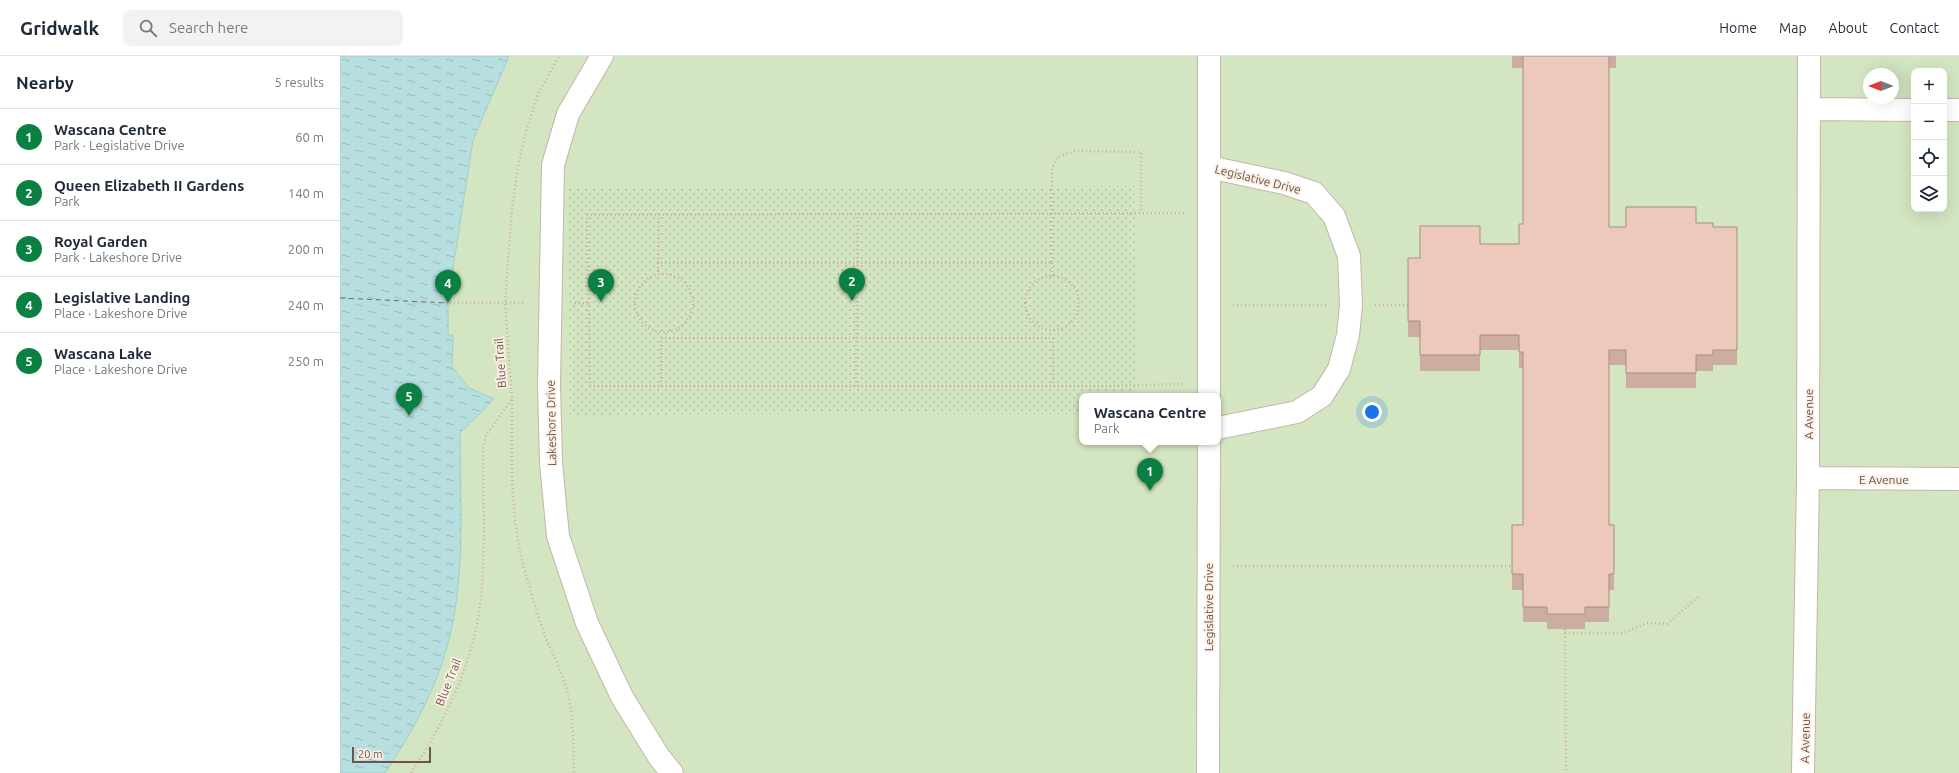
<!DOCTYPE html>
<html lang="en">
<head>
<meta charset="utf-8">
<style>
  :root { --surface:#fff; --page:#f2f2f3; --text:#1f2937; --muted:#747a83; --line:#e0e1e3; --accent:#0b8043 }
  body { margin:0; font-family:Ubuntu,sans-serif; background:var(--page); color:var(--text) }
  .controls { position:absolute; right:12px; top:12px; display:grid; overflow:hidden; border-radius:8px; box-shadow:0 4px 16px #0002 }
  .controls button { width:36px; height:36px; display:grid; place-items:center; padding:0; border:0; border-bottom:1px solid var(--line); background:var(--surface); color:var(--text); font:20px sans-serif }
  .compass { position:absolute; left:1523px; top:12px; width:36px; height:36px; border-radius:50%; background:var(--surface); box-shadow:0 4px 16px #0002; rotate:270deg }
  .scale { position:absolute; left:12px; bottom:10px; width:79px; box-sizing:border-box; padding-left:4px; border:2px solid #6e534a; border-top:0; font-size:11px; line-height:14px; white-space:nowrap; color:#6e534a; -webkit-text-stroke:3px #fdf1e6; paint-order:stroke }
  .you { position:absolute; left:1032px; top:356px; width:14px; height:14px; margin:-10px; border:3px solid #fff; border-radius:50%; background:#1a73e8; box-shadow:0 0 0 6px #1a73e833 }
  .badge { display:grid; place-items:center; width:26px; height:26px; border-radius:50%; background:var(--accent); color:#fff; font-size:13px; font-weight:700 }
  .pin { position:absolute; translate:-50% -33px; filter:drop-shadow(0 1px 2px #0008) }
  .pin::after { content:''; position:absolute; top:21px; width:14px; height:12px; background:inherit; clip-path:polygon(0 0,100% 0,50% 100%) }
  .popup { position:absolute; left:739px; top:337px; width:142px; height:52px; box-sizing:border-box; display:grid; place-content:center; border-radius:8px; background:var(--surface); filter:drop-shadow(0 1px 3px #0005); font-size:13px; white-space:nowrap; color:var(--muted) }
  .popup b { font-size:15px; color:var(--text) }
  .popup::after { content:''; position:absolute; left:50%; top:100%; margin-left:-8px; border:8px solid transparent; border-top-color:var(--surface) }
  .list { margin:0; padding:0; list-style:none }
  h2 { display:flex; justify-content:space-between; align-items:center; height:52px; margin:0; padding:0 16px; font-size:17px }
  h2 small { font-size:13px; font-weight:400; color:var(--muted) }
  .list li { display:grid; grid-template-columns:26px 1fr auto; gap:12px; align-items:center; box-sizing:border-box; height:56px; padding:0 16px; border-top:1px solid var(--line) }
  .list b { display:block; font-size:15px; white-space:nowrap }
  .list p { margin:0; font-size:13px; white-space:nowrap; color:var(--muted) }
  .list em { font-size:13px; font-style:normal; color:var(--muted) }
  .icon { flex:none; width:22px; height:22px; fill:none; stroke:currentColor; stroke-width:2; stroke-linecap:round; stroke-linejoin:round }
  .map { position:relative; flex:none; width:1619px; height:717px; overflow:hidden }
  header { display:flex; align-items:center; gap:24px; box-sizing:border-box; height:56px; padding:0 20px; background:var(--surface); border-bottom:1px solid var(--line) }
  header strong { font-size:19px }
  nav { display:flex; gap:22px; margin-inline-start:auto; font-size:14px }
  .search { width:280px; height:36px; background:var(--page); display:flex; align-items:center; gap:10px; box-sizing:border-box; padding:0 14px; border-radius:8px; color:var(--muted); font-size:15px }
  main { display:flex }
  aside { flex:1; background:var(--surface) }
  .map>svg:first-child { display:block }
  .park { fill:#d3e5c1; fill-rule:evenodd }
  .garden { fill:url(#garden-dots) }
  .water { fill:url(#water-ripples); stroke:#9fcfd1 }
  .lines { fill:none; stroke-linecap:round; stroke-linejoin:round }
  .ferry { stroke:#437679; stroke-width:1; stroke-dasharray:5 4; stroke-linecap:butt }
  .street-casing { stroke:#c8b4a9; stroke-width:24 }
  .path { stroke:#d0ad9f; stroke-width:2.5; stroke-dasharray:1 3; stroke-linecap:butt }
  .street { stroke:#fff; stroke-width:22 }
  .wall { fill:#cbada1 }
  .building { fill:#ecc9bb; stroke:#a58d83 }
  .labels { text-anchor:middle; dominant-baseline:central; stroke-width:3.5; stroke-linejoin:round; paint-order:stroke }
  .street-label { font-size:12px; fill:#6e534a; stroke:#fdf1e6 }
</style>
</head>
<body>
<header>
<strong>Gridwalk</strong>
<div class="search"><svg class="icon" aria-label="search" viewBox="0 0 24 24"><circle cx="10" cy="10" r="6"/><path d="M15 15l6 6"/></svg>Search here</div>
<nav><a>Home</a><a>Map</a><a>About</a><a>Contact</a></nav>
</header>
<main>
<aside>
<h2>Nearby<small>5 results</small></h2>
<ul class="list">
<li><span class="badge">1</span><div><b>Wascana Centre</b><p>Park · Legislative Drive</p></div><em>60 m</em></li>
<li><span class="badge">2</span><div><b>Queen Elizabeth II Gardens</b><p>Park</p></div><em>140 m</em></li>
<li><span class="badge">3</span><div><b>Royal Garden</b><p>Park · Lakeshore Drive</p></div><em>200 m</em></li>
<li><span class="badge">4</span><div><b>Legislative Landing</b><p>Place · Lakeshore Drive</p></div><em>240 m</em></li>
<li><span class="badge">5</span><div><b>Wascana Lake</b><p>Place · Lakeshore Drive</p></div><em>250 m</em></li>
</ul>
</aside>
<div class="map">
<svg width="1619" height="717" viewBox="0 0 1619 717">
  <defs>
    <pattern id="garden-dots" width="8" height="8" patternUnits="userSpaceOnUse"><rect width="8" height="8" fill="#d3e5c1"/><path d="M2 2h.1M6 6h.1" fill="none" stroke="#afbc9f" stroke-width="1.8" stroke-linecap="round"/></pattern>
    <pattern id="water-ripples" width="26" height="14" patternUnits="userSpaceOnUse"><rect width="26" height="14" fill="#b8dfe0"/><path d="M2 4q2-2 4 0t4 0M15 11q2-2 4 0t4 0" fill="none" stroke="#9ab7b8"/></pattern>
  </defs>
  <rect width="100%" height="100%" fill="#f9ede1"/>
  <path class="park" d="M 0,0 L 1619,0 L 1619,717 L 0,717 ZM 1574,15 L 1604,15 L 1604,153 L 1574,153 ZM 1529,18 L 1553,18 L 1553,42 L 1529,42 ZM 742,340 L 878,340 L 878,386 L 742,386 Z"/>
  <path class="garden" d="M 794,130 L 796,340 L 742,340 L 742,358 L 505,357 L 230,359 L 229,133 L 524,133 Z"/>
  <path class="water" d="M 0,0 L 169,0 L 133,84 L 112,219 L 108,220 L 108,279 L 113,279 L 112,311 L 129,332 L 154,343 L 120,377 C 120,432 124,493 116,547 C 108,610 80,665 45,717 L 0,717 Z"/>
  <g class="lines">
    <path class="ferry" d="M 0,242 L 108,247"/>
    <g class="street-casing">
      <path id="street" d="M 262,0 L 228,58 L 213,109 L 209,328 L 211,407 L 218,480 L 247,567 L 282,641 L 319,701 L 332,717
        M 1469,53 L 1574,54
        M 1604,54 L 1619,54
        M 869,111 L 944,127 L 974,137 L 994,160 L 1009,200 L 1011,249 L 1008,279 L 999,313 L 982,340 L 957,356 L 878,372
        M 869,340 L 869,0
        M 1468,422 L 1619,423
        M 868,717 L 869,386
        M 1463,717 L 1468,422 L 1469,0"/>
    </g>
    <path class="path" d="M 844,157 L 247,159 L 250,330 L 765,330 L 845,328
      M 319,158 L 318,207 L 712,207 L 712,113 L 717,101 L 735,95 L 801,96 L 801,157
      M 318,207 L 318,218
      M 712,207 L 712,220
      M295 247a29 29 0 1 1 58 0a29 29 0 1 1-58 0Z
      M685 247a27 27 0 1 1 54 0a27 27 0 1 1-54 0Z
      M 74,247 L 186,247
      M 235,247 L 249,248
      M 893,249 L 986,249
      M 1035,249 L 1068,249
      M 321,330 L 321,282 L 713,282 L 713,330
      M 516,330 L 518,158
      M 172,344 C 172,402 169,459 185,515 C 191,538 198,560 206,582 C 214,601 223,619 228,638 C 234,664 233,691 234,717
      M 893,510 L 1172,510
      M 1225,573 L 1226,717
      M 1225,577 L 1283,577 L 1307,567 L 1327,568 L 1358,541
      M 71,717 C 104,667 132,610 140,550 C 146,499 143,446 143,395 L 146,379 L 172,343 L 165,246 L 172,152 L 178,110 L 186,75 L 198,38 L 219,0"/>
    <use href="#street" class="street"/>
  </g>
  <path class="wall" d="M 1172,0 L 1276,0 L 1276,12 L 1269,12 L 1269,171 L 1286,171 L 1356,167 L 1373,171 L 1397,171 L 1397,309 L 1373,309 L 1373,315 L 1356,315 L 1356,332 L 1286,332 L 1286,309 L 1269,309 L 1269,469 L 1274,469 L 1274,534 L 1269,534 L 1269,566 L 1245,566 L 1245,573 L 1207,573 L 1207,566 L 1183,566 L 1183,534 L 1172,534 L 1172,469 L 1183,469 L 1183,312 L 1179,312 L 1179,294 L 1140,294 L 1140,315 L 1080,315 L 1080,281 L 1068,281 L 1068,202 L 1080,202 L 1140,188 L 1179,188 L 1183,168 L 1183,12 L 1172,12 Z"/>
  <path class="building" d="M 1183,0 L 1269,0 L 1269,171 L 1286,171 L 1286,151 L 1356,151 L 1356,167 L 1373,167 L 1373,171 L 1397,171 L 1397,294 L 1373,294 L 1373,299 L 1356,299 L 1356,317 L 1286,317 L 1286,294 L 1269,294 L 1269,469 L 1274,469 L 1274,518 L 1269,518 L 1269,551 L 1245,551 L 1245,558 L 1207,558 L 1207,551 L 1183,551 L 1183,518 L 1172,518 L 1172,469 L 1183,469 L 1183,296 L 1179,296 L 1179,279 L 1140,279 L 1140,299 L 1080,299 L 1080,265 L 1068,265 L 1068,202 L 1080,202 L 1080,170 L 1140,170 L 1140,188 L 1179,188 L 1179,168 L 1183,168 Z"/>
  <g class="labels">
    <g class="street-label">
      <text transform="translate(918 123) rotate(14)">Legislative Drive</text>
      <text transform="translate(160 307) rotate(-94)">Blue Trail</text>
      <text transform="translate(1468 358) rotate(-90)">A Avenue</text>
      <text transform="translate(211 367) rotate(-91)">Lakeshore Drive</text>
      <text x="1544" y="423">E Avenue</text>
      <text transform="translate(868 551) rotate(-90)">Legislative Drive</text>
      <text transform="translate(108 626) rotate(-68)">Blue Trail</text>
      <text transform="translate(1465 682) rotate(-89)">A Avenue</text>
    </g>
  </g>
</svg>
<div class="controls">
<button>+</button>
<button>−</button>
<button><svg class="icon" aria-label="locate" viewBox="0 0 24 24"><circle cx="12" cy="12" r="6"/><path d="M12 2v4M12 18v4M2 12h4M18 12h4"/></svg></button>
<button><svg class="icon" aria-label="layers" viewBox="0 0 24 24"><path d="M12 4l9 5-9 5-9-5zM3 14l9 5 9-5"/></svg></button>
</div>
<svg class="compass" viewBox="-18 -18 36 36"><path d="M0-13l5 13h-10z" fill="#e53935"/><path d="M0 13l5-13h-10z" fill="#747a83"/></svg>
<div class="scale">20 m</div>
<div class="you"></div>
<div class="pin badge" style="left:810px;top:435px">1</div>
<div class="popup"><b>Wascana Centre</b>Park</div>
<div class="pin badge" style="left:512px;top:245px">2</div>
<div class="pin badge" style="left:261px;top:246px">3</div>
<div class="pin badge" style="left:108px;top:247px">4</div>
<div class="pin badge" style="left:69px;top:360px">5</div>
</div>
</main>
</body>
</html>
